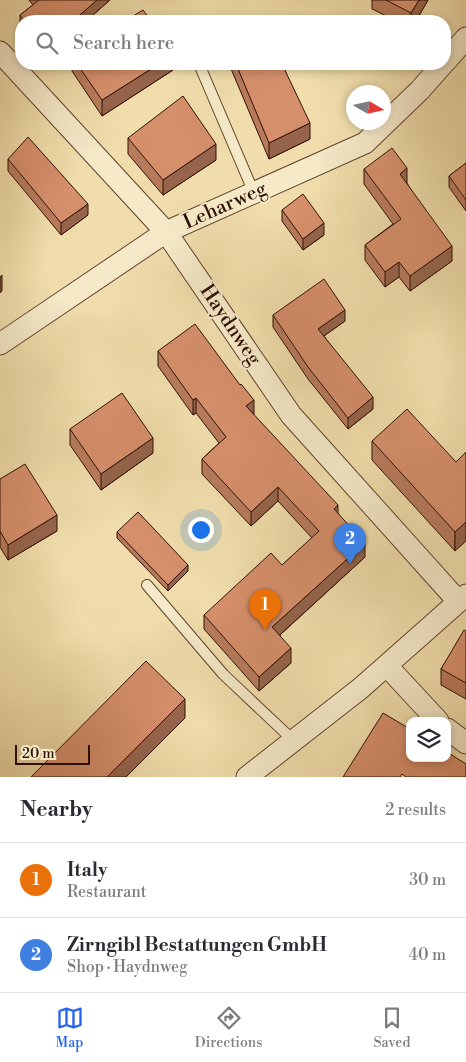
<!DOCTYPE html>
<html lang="en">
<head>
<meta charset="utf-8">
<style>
  :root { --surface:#fff; --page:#f7f7f7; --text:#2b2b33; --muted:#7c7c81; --line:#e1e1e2; --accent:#2563eb }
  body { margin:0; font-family:"Libre Bodoni",serif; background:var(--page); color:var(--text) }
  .controls { position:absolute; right:15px; bottom:15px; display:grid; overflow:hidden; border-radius:10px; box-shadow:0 2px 8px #0003 }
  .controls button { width:45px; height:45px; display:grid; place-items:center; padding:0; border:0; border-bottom:1px solid var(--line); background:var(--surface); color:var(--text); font:25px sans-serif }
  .compass { position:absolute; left:346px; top:85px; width:45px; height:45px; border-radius:50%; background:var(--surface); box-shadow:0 2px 8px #0003; rotate:99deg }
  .scale { position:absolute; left:15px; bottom:12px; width:75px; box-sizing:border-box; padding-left:5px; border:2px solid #2f1005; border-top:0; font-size:14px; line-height:18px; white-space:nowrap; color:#2f1005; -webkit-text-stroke:4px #f5e9c8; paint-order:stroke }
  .you { position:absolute; left:200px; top:529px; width:18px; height:18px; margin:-12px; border:4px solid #fff; border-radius:50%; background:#1a73e8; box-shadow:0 0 0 8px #1a73e833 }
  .badge { display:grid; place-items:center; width:32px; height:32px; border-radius:50%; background:var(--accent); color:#fff; font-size:16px; font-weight:700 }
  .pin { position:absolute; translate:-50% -41px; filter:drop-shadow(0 1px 2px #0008) }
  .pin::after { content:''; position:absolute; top:26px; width:18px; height:15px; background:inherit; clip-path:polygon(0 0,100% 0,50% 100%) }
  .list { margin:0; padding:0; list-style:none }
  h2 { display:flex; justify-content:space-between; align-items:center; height:65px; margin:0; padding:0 20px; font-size:21px }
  h2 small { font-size:16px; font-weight:400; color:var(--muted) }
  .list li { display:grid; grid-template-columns:32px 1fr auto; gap:15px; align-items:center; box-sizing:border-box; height:75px; padding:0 20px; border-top:1px solid var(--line) }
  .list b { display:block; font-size:19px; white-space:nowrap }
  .list p { margin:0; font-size:16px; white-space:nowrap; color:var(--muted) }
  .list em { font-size:16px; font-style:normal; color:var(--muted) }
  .icon { flex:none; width:28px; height:28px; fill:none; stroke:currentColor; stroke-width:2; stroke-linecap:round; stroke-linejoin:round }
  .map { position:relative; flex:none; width:466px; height:777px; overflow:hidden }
  .search { position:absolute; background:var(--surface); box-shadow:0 2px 8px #0003; left:15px; right:15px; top:15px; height:55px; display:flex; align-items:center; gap:12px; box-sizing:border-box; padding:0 18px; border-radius:20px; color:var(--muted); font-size:19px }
  .sheet { height:215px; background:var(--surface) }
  nav { display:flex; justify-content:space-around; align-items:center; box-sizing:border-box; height:70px; border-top:1px solid var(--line); background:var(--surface); font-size:14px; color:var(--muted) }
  nav a { display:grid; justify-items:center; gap:2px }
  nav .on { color:var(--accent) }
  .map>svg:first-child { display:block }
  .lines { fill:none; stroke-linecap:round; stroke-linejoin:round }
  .service-casing { stroke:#5f432e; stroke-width:12 }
  .minor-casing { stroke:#5f432e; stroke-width:23 }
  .service { stroke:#f5e9c8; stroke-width:10 }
  .minor { stroke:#f5e9c8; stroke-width:21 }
  .wall { fill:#b77b5c; stroke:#2f1005 }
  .shaded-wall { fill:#95644b; stroke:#2f1005 }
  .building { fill:#d58f6b; stroke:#2f1005 }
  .labels { text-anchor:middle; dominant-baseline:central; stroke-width:4; stroke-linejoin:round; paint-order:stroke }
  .street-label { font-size:20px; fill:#2f1005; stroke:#f5e9c8 }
</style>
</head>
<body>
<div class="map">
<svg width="466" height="777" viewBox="0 0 466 777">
  <rect width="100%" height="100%" fill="#f0ddab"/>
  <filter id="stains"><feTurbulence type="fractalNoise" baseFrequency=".004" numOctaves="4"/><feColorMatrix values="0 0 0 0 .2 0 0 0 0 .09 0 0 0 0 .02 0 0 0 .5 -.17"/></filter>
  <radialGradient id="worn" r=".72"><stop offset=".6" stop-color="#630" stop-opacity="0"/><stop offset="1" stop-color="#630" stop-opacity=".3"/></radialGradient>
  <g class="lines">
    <g class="service-casing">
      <path id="service" d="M 199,64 L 254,193
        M 147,585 L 223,674 L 294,741"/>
    </g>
    <g class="minor-casing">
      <path id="minor" d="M 0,52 L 166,232 L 291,415 L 458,601
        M 445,62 L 466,38
        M 0,344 L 166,232 L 365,143 L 420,90 L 443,64
        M 387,666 L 438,721
        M 447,729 L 466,743
        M 247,777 L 361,688 L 466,595"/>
    </g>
    <use href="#service" class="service"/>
    <use href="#minor" class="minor"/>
  </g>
  <path class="wall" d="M 29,0 L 110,0 L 86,21 L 21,21 L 21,29 L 20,27 L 20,15 L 33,5 Z
    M 372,0 L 428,0 L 416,21 L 397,21 L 372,9 Z
    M 72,64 L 173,64 L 173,70 L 102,116 L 72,71 Z
    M 229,64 L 282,64 L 310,139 L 269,159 Z
    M 128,138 L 216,160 L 163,195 L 128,154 Z
    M 8,159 L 88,215 L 61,235 L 8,171 Z
    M 466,163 L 466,211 L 449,187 L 449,176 Z
    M 364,169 L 407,183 L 452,261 L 410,291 L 399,277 L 385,287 L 365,260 L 365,245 L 393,224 L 364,184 Z
    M 282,210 L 324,235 L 303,250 L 282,221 Z
    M 273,315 L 345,321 L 324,336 L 373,409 L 348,429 L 308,379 L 273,327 Z
    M 158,351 L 253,415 L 338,513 L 365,557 L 280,635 L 291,663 L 259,691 L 204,629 L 204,615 L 282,565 L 312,538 L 278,501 L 251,526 L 202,474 L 202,459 L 219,443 L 196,413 L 193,415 L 158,366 Z
    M 70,429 L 153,453 L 101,490 L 70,445 Z
    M 372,441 L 456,462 L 455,551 L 372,460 Z
    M 0,479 L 57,531 L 8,560 L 0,547 Z
    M 117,532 L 188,571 L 168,591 L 117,538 Z
    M 466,631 L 466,699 L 441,685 L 441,669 Z"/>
  <path class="shaded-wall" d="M 97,0 L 110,0 L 86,21 L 73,21 Z
    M 419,0 L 428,0 L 416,21 L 411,21 L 411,13 Z
    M 159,64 L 173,64 L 173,70 L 102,116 L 102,100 Z
    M 310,123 L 310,139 L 269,159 L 269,143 Z
    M 216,144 L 216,160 L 163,195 L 163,180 Z
    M 407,168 L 407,183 L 400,189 L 400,174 Z
    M 88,204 L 88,215 L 61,235 L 61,223 Z
    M 324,223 L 324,235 L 303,250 L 303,239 Z
    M 452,246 L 452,261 L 410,291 L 410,276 Z
    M 399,262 L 399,277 L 385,287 L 385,272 Z
    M 2,275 L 2,291 L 0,293 L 0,277 Z
    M 345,310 L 345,321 L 318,340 L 318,329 Z
    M 373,397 L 373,409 L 348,429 L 348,418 Z
    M 196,398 L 196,413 L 193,415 L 193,400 Z
    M 254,400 L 254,415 L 246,406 Z
    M 153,438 L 153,453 L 101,490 L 101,474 Z
    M 278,487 L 278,501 L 251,526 L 251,512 Z
    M 338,505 L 338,519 L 334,509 Z
    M 57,515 L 57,531 L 8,560 L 8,545 Z
    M 466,522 L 466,541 L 455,551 L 455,532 Z
    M 365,543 L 365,557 L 272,642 L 272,627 Z
    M 188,565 L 188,571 L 168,591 L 168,585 Z
    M 291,648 L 291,663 L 259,691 L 259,677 Z
    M 185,699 L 185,718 L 126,777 L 107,777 Z"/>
  <path class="building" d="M 39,0 L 97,0 L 73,21 L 24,21 L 20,15 Z
    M 386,0 L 419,0 L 411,13 Z
    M 143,10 L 151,21 L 125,21 Z
    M 77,64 L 159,64 L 102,100 Z
    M 236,64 L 282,64 L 310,123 L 269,143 Z
    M 183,96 L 216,144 L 163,180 L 128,138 Z
    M 28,137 L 88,204 L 61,223 L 8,159 Z
    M 392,148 L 407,168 L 400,174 L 452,246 L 410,276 L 399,262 L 385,272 L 365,245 L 401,219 L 364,169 Z
    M 466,163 L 466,200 L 449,176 Z
    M 303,194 L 324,223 L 303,239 L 282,210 Z
    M 324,279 L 345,310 L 318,329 L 373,397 L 348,418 L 308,367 L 273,315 Z
    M 195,324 L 240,385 L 241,384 L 254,400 L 246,406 L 338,505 L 334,509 L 365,543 L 272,627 L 291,648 L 259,677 L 204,615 L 271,553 L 282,565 L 319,531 L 278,487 L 251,512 L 202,459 L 226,437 L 196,398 L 193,400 L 158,351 Z
    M 122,393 L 153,438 L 101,474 L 70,429 Z
    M 407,409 L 456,462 L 466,452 L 466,522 L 455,532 L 372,441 Z
    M 25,464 L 57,515 L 8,545 L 0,531 L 0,479 Z
    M 138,512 L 188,565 L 168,585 L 117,532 Z
    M 464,630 L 466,631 L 466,683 L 441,669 Z
    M 146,661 L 185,699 L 107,777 L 31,777 Z
    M 383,713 L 410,729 L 410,758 L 447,758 L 447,752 L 466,764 L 466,777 L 406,777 L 402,774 L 400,777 L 343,777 Z"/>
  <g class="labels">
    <g class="street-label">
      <text transform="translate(225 206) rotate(-24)">Leharweg</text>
      <text transform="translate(230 325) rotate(56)">Haydnweg</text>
    </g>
  </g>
  <rect width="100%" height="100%" filter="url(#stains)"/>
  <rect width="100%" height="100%" fill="url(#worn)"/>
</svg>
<div class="controls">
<button><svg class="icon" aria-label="layers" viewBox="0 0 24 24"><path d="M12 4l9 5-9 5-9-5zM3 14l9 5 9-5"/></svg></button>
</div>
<svg class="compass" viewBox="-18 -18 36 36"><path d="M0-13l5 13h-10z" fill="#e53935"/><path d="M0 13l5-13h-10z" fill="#7c7c81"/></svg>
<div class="scale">20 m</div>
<div class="you"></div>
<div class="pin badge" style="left:265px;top:630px;background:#e8710a">1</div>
<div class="pin badge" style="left:350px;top:564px;background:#3f7fe0">2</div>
<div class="search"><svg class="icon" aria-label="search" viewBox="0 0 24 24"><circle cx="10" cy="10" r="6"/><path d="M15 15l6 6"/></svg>Search here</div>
</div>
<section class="sheet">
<h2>Nearby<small>2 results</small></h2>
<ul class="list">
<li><span class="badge" style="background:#e8710a">1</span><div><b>Italy</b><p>Restaurant</p></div><em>30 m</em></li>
<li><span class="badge" style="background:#3f7fe0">2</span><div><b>Zirngibl Bestattungen GmbH</b><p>Shop · Haydnweg</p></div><em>40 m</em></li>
</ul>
</section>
<nav>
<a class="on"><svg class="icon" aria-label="map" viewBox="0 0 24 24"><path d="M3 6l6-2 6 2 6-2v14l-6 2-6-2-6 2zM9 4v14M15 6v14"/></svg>Map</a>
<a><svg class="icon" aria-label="directions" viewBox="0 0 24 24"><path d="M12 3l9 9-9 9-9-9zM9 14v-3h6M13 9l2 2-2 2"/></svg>Directions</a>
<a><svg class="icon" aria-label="saved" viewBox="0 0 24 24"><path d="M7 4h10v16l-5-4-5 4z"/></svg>Saved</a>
</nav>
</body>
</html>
